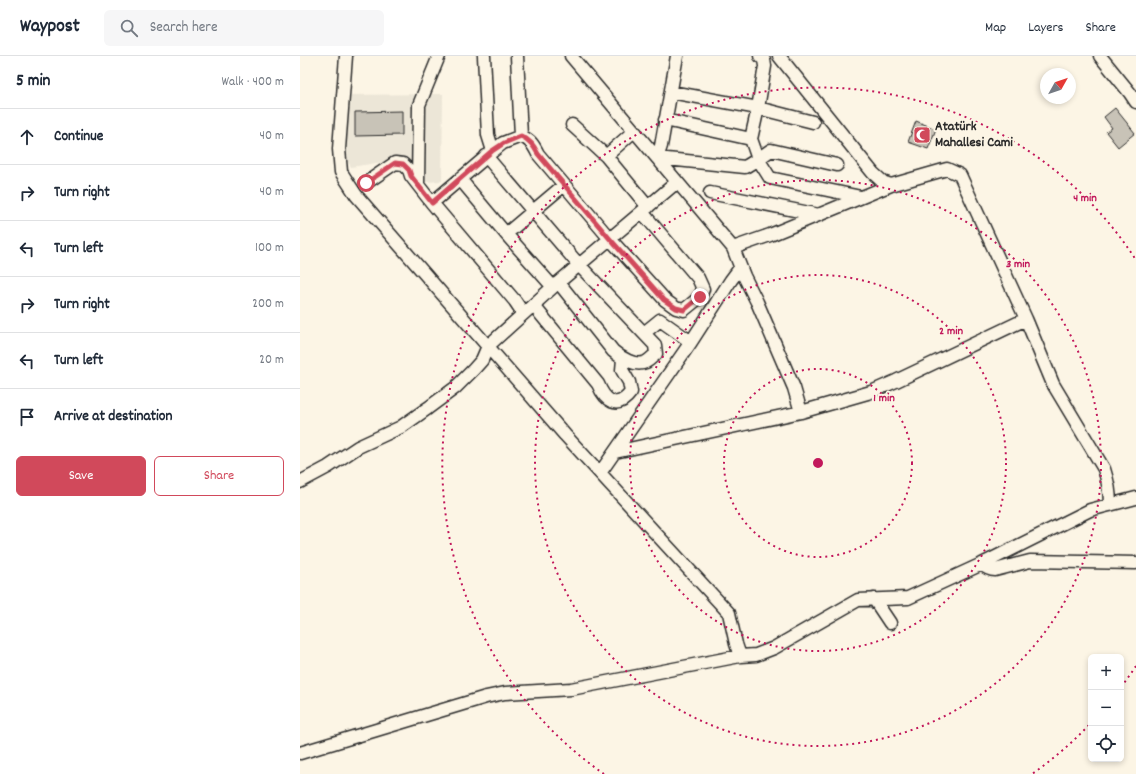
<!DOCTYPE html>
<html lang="en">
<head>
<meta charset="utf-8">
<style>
  :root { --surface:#fff; --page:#f6f6f7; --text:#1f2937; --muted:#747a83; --line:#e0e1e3; --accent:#d1495b }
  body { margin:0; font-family:Dekko,sans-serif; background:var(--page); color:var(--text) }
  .controls { position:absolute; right:12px; bottom:12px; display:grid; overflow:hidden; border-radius:6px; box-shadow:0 2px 6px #0003 }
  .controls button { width:36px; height:36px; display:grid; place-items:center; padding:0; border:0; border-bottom:1px solid var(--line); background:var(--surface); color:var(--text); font:20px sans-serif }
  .compass { position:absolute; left:740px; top:12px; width:36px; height:36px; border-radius:50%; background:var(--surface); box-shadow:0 2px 6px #0003; rotate:50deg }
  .stop { position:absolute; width:12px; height:12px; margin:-9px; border:3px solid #d1495b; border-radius:50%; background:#fff }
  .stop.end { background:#d1495b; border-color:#fff; box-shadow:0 1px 4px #0008 }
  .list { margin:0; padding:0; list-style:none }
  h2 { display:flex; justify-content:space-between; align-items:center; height:52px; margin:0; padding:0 16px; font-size:17px }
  h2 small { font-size:13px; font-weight:400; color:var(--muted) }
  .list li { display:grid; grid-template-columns:26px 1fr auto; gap:12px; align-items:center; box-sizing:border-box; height:56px; padding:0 16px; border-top:1px solid var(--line) }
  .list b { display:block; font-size:15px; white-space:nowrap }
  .list em { font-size:13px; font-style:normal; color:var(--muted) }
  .actions { display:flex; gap:8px; padding:12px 16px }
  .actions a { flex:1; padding:9px 0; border:1px solid var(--accent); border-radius:6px; text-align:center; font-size:14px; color:var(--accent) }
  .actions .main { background:var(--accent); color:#fff }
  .icon { flex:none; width:22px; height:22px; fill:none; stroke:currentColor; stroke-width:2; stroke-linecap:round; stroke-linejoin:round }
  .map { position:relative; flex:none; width:836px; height:718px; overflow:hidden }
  header { display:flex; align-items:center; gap:24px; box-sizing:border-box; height:56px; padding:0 20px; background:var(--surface); border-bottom:1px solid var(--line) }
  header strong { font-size:19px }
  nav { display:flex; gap:22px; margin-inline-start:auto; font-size:14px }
  .search { width:280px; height:36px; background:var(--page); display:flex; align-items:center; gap:10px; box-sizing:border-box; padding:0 14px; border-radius:6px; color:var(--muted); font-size:15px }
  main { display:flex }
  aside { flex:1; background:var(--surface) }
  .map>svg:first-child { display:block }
  .built { fill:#ece6d7 }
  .building { fill:#c8c3b7; stroke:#2b2b2b }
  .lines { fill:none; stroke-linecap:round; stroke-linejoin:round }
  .minor-casing { stroke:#2b2b2b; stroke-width:15 }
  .minor { stroke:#fcf5e5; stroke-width:12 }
  .route { stroke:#d1495b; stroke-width:5 }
  .ring { fill:none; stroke:#c2185b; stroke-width:2; stroke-dasharray:2 4 }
  .labels { text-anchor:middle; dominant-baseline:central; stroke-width:4; stroke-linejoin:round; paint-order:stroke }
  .poi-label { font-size:14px; font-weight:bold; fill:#2b2b2b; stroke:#fcf5e5; text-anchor:start }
  .centre { fill:#c2185b; stroke:#fcf5e5; stroke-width:2 }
  .ring-label { font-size:12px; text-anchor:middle; font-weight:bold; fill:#c2185b; stroke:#fcf5e5; stroke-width:4; stroke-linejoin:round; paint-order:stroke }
</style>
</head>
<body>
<header>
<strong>Waypost</strong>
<div class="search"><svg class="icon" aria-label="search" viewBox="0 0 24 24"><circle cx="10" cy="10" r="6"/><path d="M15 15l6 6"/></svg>Search here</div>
<nav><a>Map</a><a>Layers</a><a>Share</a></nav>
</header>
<main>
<aside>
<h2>5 min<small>Walk · 400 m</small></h2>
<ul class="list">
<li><svg class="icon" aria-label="ahead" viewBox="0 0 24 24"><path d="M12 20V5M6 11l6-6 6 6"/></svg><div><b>Continue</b></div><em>40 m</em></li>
<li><svg class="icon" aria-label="right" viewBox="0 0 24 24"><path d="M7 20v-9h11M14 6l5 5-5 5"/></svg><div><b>Turn right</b></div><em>40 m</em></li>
<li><svg class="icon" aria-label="left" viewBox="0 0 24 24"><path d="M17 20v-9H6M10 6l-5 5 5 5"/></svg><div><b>Turn left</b></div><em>100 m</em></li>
<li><svg class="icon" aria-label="right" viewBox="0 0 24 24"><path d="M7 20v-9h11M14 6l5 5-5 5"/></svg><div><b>Turn right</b></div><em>200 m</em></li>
<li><svg class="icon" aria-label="left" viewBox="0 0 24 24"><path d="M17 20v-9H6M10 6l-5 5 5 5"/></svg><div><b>Turn left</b></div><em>20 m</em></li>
<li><svg class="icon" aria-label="arrive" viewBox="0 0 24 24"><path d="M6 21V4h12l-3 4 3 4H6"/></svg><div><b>Arrive at destination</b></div></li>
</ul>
<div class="actions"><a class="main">Save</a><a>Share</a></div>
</aside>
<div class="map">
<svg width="836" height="718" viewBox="0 0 836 718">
  <rect width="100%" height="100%" fill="#fcf5e5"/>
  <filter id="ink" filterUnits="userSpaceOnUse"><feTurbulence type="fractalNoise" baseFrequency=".025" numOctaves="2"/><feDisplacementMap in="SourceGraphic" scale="8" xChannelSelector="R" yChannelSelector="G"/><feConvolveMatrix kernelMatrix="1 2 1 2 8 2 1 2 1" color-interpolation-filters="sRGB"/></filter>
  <g filter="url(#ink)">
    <path class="built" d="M 143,38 L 142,125 L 125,126 L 108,102 L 51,111 L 42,95 L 44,39 Z"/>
    <path class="building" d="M 815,52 L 835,77 L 818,91 L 806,76 L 812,72 L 804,61 Z
      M 102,55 L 102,79 L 55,80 L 55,56 Z
      M 616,65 L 636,73 L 628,93 L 608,86 Z"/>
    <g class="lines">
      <g class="minor-casing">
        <path id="minor" d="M 46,0 L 39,93 L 41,116 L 56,139 L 265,379 L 429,557 L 436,588 L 440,600 L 456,599 L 474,592 L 558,544 L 608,542 L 682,508 C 686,512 689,514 695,514 L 730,505 L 836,507
          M 184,0 L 188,79 L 193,95
          M 217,0 L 221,80
          M 271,0 L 433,192 L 444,220 L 457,246 L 494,332 L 501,356
          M 377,0 L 361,90 L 357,102 L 445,111 L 458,103 L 471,94 L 537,109
          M 460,0 L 464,4 L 465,10 L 458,52 L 451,83 L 458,103 L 470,122 L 561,141
          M 479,0 L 573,117 L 583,126 L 591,129
          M 800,0 L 830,37 L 836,46
          M 371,36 L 458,52 L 513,66
          M 365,64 L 451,83
          M 272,69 L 306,100 L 348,151
          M 186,100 L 279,209 L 355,289 L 356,298 C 353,300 350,304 346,306 C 335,311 321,302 313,295 L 259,227
          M 306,100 L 334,75
          M 160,123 L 206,178 L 253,231
          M 66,127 L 95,107 L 103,108 L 109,114 L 111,120 L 132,147 L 215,245 L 223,257
          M 118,129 L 119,49 L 139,0
          M 410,137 L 519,159
          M 132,147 L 193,95 L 203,87 L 221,80 C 231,84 234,90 238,98 L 310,183 L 365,244 L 376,252 L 384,254 L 400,241 L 403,233 L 398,222 L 342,156
          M 206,178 L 264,129
          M 433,192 L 470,179 L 591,129 L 647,113 L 660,119 L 726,263 L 753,328 L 804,413 C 808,425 810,436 810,449
          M 233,249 L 298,328 C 305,345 317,355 331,336 L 329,326 L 322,314 L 323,303
          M 344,277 L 360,264 L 391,286
          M 315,396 L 501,356 L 571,336 L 596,325 L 726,263
          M 300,417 L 391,286 L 431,224 L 440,212
          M 0,426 L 28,411 L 58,391 L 101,371 L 128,352 L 155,332 L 174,313 L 182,304 L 188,290 L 253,231 L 377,126
          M 682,508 L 790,454 L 836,442
          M 574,543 L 590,567
          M 0,697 L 186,641 L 205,637 L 271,633 L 440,600"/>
      </g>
      <use href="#minor" class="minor"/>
    </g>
  </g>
  <g class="lines" filter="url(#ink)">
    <path class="route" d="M 66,127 L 95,107 L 103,108 L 109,114 L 111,120 L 132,147 L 192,95 L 204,87 L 221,80 C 230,84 234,90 238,98 L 310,183 L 364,244 L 376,252 L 384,254 L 400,241"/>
  </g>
  <g class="ring">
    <circle cx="518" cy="407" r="94"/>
    <circle cx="518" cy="407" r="188"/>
    <circle cx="518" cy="407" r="283"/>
    <path d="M836 610A377 377 0 0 1 821 631M789 669A377 377 0 0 1 732 718M304 718A377 377 0 1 1 836 204"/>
  </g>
  <defs>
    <g id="mosque-square" transform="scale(0.9)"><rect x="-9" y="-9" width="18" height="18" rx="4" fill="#d1495b" stroke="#fcf5e5"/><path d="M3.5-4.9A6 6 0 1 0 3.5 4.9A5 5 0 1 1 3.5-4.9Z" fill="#fff"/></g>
  </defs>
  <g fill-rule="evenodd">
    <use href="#mosque-square" x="622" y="79"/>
  </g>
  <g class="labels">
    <g class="poi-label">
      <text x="635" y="71">Atatürk<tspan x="635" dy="16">Mahallesi Cami</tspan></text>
    </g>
  </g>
  <circle cx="518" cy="407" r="6" class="centre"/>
  <g class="ring-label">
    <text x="785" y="145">4 min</text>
    <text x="718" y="211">3 min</text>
    <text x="651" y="278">2 min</text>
    <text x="584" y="345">1 min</text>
  </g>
</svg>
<div class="controls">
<button>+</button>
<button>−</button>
<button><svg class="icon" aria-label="locate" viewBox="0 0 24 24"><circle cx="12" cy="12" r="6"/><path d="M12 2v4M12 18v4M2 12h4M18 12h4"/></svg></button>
</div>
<svg class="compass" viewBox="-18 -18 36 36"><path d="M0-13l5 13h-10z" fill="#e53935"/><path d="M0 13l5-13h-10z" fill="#747a83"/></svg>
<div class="stop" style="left:66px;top:127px"></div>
<div class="stop end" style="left:400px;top:241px"></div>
</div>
</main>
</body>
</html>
